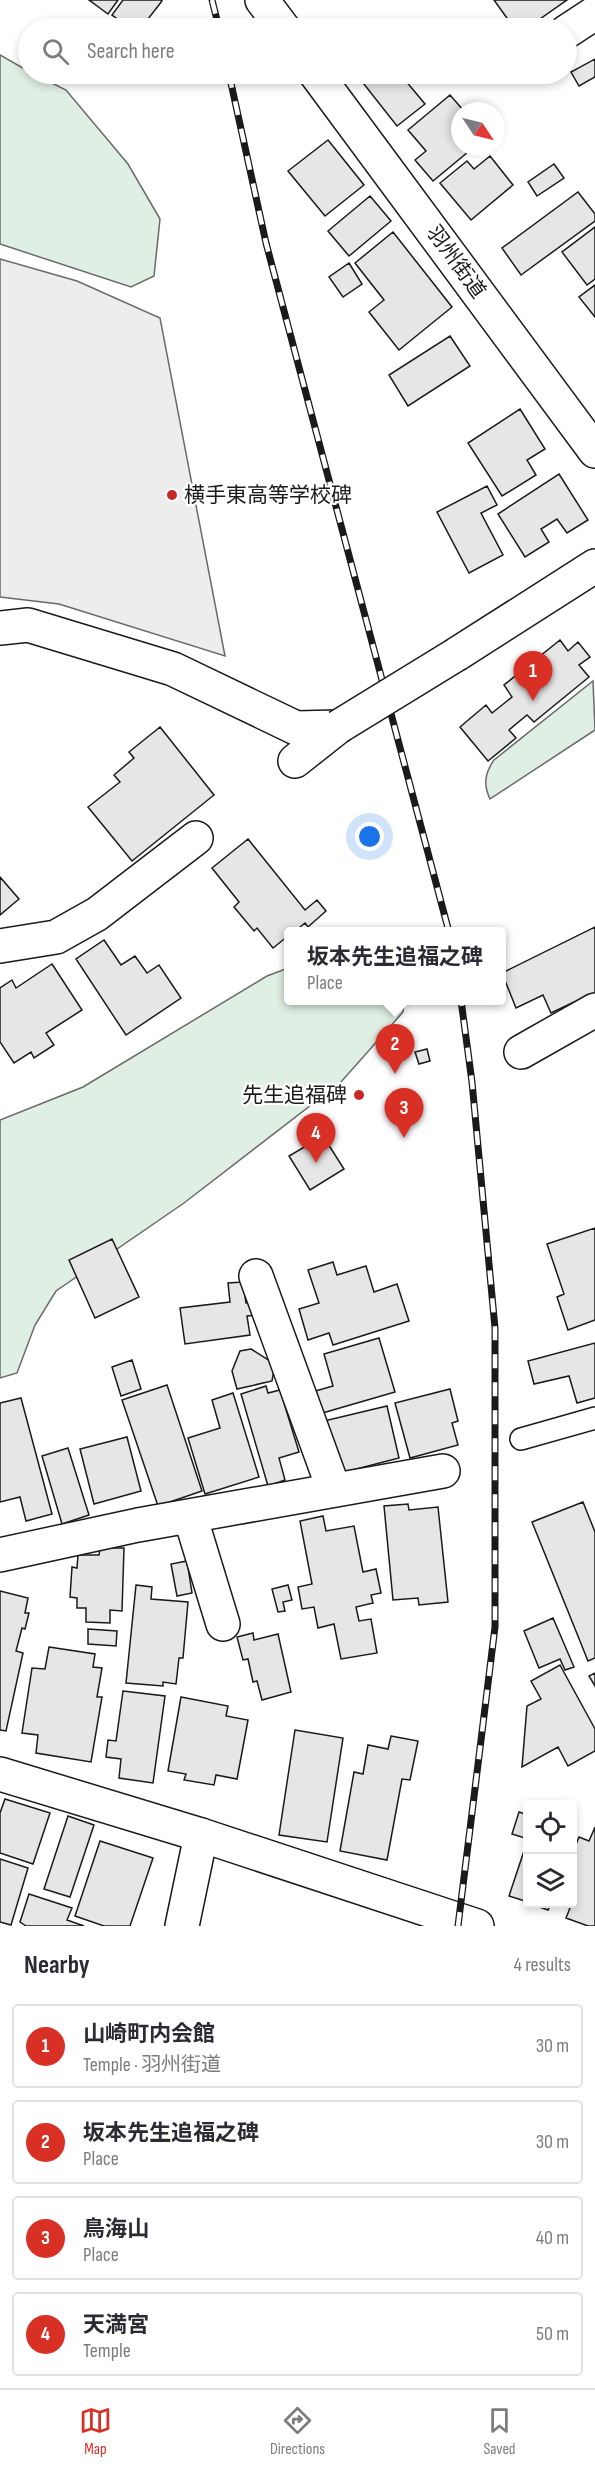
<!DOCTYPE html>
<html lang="en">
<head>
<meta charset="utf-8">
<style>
  :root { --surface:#fff; --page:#f7f7f7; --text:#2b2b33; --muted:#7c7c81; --line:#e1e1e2; --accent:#d93025 }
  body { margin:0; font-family:"Sofia Sans Condensed","Noto Sans JP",sans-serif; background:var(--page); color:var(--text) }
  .controls { position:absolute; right:18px; bottom:18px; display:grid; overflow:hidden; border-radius:6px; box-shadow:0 3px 9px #0003 }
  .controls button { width:54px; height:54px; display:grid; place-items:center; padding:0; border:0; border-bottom:2px solid var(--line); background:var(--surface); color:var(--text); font:30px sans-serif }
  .compass { position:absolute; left:451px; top:102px; width:54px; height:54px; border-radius:50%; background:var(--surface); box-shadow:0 3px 9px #0003; rotate:125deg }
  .you { position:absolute; left:370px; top:837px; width:21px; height:21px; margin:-15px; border:4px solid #fff; border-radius:50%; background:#1a73e8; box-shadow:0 0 0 9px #1a73e833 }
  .badge { display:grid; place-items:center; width:39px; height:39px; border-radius:50%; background:var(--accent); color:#fff; font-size:20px; font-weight:700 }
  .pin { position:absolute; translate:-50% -50px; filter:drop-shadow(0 2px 3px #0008) }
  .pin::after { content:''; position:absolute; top:32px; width:21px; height:18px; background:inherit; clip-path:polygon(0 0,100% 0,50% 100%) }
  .popup { position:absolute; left:284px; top:927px; width:222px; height:78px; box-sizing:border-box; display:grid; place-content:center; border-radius:6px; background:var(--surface); filter:drop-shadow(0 2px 4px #0005); font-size:20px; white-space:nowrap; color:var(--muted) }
  .popup b { font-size:22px; color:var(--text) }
  .popup::after { content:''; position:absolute; left:50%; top:100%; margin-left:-12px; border:12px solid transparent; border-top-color:var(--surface) }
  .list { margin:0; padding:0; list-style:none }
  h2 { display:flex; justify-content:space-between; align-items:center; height:78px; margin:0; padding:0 24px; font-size:26px }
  h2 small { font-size:20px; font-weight:400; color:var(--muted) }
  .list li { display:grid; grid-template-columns:39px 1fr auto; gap:18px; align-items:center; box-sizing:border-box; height:84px; margin:0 12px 12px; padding:0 12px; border:2px solid var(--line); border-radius:6px }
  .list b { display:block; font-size:22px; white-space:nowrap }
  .list p { margin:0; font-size:20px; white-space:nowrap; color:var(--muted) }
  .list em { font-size:20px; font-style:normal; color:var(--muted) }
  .icon { flex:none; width:33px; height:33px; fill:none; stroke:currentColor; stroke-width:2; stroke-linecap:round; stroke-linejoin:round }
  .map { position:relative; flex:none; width:595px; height:1926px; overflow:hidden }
  .search { position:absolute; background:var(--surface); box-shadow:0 3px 9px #0003; left:18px; right:18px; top:18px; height:66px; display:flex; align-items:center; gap:15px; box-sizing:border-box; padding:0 21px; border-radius:33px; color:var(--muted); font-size:22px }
  .sheet { height:462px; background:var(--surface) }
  nav { display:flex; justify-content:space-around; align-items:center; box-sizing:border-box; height:84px; border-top:2px solid var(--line); background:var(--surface); font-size:16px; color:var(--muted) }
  nav a { display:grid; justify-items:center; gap:3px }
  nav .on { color:var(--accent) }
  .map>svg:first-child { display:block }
  .green { fill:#e0efe3; stroke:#6a6a6a; stroke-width:1.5 }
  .parking { fill:#ededed; stroke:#6a6a6a; stroke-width:1.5 }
  .building { fill:#e6e6e6; stroke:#1a1a1a; stroke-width:1.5 }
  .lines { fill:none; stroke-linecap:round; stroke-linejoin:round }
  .service-casing { stroke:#1a1a1a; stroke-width:24 }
  .minor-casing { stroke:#1a1a1a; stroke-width:36 }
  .tertiary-casing { stroke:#1a1a1a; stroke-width:36 }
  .service { stroke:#fff; stroke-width:21 }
  .minor { stroke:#fff; stroke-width:33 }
  .tertiary { stroke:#fff; stroke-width:33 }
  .rail-casing { stroke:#1a1a1a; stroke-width:7 }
  .rail { stroke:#fff; stroke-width:4.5; stroke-dasharray:14; stroke-linecap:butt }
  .minor-bridge-casing { stroke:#1a1a1a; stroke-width:36; stroke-linecap:butt }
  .minor-bridge { stroke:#fff; stroke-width:33 }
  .poi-dot { fill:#c62828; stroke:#fff; stroke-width:2 }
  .labels { text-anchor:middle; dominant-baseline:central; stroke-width:4.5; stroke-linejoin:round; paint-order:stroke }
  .street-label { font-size:21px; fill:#1a1a1a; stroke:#fff }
  .poi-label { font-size:21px; fill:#1a1a1a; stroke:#fff; text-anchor:start }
</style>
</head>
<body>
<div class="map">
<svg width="595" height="1926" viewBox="0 0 595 1926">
  <rect width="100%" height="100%" fill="#fff"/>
  <path class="green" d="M 0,55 L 28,71 L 28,74 L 34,74 L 66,90 L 128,164 L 160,219 L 154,276 L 131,287 L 0,244 Z
    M 593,681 L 595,730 L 490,799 C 483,784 485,773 494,760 Z
    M 288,968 L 288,1000 L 404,1001 L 403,1012 L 341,1082 L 184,1203 L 56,1291 L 35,1325 L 17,1373 L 0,1378 L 0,1120 L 83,1087 L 267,976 Z"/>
  <path class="parking" d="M 0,259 L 77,281 L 160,318 L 225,656 L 59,604 L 0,597 Z"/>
  <path class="building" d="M 89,0 L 118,0 L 108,14 Z
    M 123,0 L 160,0 L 162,1 L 141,28 L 130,28 L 112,15 Z
    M 494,0 L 567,0 L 527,28 L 514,28 Z
    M 595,59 L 595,77 L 579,86 L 571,72 Z
    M 356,74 L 389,74 L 394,80 L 400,74 L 425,104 L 397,126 Z
    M 450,95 L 464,111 L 460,111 L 460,147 L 474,147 L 433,181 L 415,160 L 426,151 L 408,130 Z
    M 328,140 L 364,185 L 325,216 L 288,171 Z
    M 490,156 L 513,185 L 471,220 L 440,183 L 467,161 L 474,169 Z
    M 554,164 L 564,178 L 537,196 L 528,182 Z
    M 578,192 L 595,214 L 595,221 L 521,275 L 502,248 Z
    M 370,196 L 391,221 L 349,256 L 328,231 Z
    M 595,227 L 595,279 L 587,285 L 562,252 Z
    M 393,232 L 452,307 L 399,350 L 369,312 L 384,300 L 355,263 Z
    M 349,263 L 362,284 L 343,297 L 329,277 Z
    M 595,285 L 595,317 L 579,297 Z
    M 450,336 L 470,366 L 408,406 L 389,375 Z
    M 520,409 L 545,449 L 527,460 L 536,475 L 502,496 L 468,443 Z
    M 559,474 L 588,520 L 567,533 L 557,519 L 541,529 L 549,542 L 525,557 L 498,514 Z
    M 487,486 L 497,505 L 481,513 L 503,555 L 469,573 L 437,512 Z
    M 560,640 L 568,651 L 578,642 L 590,657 L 579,665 L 589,677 L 534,722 L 527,715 L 509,730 L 516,738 L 488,761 L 460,727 L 486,705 L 492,713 L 512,697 L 504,685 Z
    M 160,727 L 214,795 L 132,861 L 88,807 L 120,782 L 114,775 L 134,758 L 129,752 Z
    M 248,839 L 305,910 L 317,900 L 326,911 L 308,927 L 305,923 L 294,932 L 288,932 L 288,936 L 273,948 L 257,928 L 254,931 L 234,907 L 239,902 L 212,868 Z
    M 0,877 L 19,899 L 0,915 Z
    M 595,927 L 595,997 L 576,1007 L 574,1002 L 551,1013 L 543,995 L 516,1008 L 502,973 Z
    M 104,940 L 121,965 L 135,956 L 147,973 L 159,965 L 181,998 L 126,1035 L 76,959 Z
    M 52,964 L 82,1010 L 46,1033 L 54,1045 L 34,1058 L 31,1052 L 14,1063 L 0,1042 L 0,988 L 12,980 L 16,988 Z
    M 427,1049 L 430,1061 L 419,1064 L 415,1052 Z
    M 323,1136 L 344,1169 L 310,1190 L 289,1156 Z
    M 595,1228 L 595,1320 L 568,1330 L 557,1297 L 564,1294 L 547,1244 Z
    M 112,1239 L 139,1297 L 95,1318 L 69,1260 Z
    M 333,1262 L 337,1275 L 366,1266 L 374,1292 L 397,1284 L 409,1321 L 333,1345 L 329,1333 L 308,1340 L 299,1309 L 319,1303 L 308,1270 Z
    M 243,1282 L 246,1303 L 256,1302 L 258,1315 L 247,1316 L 250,1335 L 185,1344 L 180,1308 L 230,1302 L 228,1283 Z
    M 379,1338 L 395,1392 L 319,1414 L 312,1392 L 333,1386 L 324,1354 Z
    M 595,1343 L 595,1398 L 577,1403 L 569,1376 L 534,1384 L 528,1361 Z
    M 251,1349 L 275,1364 L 272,1381 L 237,1389 L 232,1371 L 240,1351 Z
    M 132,1360 L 141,1389 L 121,1396 L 112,1367 Z
    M 167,1385 L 202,1491 L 158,1506 L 122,1400 Z
    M 266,1386 L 268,1393 L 280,1390 L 299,1452 L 279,1458 L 285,1480 L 268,1486 L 241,1394 Z
    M 450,1389 L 458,1421 L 452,1423 L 458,1445 L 410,1458 L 395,1403 Z
    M 233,1393 L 259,1477 L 205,1494 L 188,1438 L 220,1428 L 212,1400 Z
    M 21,1398 L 52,1514 L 26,1521 L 20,1497 L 0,1502 L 0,1403 Z
    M 387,1406 L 399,1458 L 337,1474 L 324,1421 Z
    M 127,1437 L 141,1491 L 94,1504 L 80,1449 Z
    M 68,1448 L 89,1515 L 62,1524 L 42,1456 Z
    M 583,1502 L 595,1532 L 595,1658 L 588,1661 L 532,1522 Z
    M 408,1504 L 409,1510 L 438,1507 L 448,1602 L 419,1605 L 418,1598 L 393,1600 L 384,1506 Z
    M 323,1516 L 326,1531 L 354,1526 L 363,1572 L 376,1569 L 381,1593 L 371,1595 L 373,1603 L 356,1607 L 359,1621 L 371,1619 L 377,1653 L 341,1659 L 334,1624 L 318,1628 L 314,1607 L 302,1609 L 298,1587 L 312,1584 L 300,1521 Z
    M 100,1548 L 124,1548 L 122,1611 L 110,1610 L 110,1623 L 86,1622 L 86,1608 L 77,1608 L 77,1598 L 70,1597 L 72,1567 L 77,1568 L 78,1555 L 99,1555 Z
    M 187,1561 L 192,1593 L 177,1596 L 171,1564 Z
    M 136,1585 L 152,1587 L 151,1599 L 188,1602 L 183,1658 L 179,1658 L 176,1684 L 163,1682 L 163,1686 L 126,1683 Z
    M 288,1585 L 292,1600 L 283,1602 L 285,1611 L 278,1612 L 272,1589 Z
    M 0,1591 L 28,1598 L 25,1613 L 29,1613 L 25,1629 L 22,1628 L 16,1651 L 23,1653 L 6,1731 L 0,1730 Z
    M 553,1618 L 574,1667 L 565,1670 L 560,1659 L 539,1668 L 524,1631 Z
    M 88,1629 L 117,1631 L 116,1646 L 88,1644 Z
    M 253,1633 L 254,1640 L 278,1634 L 291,1692 L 262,1700 L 257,1681 L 253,1682 L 248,1659 L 243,1660 L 237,1637 Z
    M 49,1647 L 95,1654 L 93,1667 L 102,1668 L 97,1697 L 102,1697 L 91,1762 L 36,1753 L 38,1735 L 22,1733 L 32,1668 L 45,1669 Z
    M 560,1665 L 595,1729 L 595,1751 L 568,1766 L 558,1747 L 522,1767 L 527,1706 L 541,1699 L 531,1681 Z
    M 595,1673 L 595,1686 L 589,1676 Z
    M 123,1691 L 165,1696 L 153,1783 L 119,1778 L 121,1759 L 106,1757 L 108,1740 L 116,1741 Z
    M 181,1697 L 228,1706 L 226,1716 L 248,1720 L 237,1779 L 216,1775 L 214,1785 L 184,1780 L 186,1774 L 168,1771 Z
    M 295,1730 L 343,1738 L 327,1842 L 279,1835 Z
    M 391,1736 L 418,1741 L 410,1780 L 402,1779 L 387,1860 L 340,1851 L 354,1772 L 363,1774 L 368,1745 L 388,1749 Z
    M 5,1799 L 50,1813 L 33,1864 L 0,1853 L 0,1813 Z
    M 519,1812 L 528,1815 L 528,1839 L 512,1834 Z
    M 68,1816 L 94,1825 L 70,1897 L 44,1889 Z
    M 595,1827 L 595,1926 L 588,1926 L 566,1918 L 570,1908 L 558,1904 L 572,1904 L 572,1854 L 579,1837 L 589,1841 Z
    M 100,1841 L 153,1858 L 130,1926 L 104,1926 L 75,1916 Z
    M 524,1851 L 528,1852 L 528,1902 L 509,1896 Z
    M 0,1859 L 28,1868 L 11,1925 L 0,1922 Z
    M 29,1894 L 72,1908 L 67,1920 L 84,1926 L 26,1926 L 20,1922 Z
    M 531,1904 L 551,1904 L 548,1910 Z"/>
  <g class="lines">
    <g class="service-casing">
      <path id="service" d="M 521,1439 L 595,1418"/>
    </g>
    <g class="minor-casing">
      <path id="minor" d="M 262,0 L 283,28
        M 566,32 L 595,13
        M 316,74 L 595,451
        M 0,628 L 28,625 L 173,669 L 296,728 L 338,727
        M 457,654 L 595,566
        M 295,761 L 338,727
        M 0,946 L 56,937 L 97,914 L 196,838
        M 521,1052 L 595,1010
        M 256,1276 L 334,1490
        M 190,1516 L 223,1624
        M 0,1555 L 138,1525 L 443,1471
        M 0,1774 L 201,1835 L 477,1926"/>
    </g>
    <g class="tertiary-casing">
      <path id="tertiary" d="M 182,1926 L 201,1835"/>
    </g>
    <use href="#service" class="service"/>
    <use href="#minor" class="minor"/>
    <use href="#tertiary" class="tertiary"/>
    <g class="rail-casing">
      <path id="rail" d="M 212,0 L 219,28
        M 229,74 L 266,243 L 449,932
        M 458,1926 L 495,1627 L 495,1328 L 472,1082 L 461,1000"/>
    </g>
    <use href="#rail" class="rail"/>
    <g class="minor-bridge-casing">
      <path id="minor-bridge" d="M 338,727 L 457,654"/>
    </g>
    <use href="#minor-bridge" class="minor-bridge"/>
  </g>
  <g class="poi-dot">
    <circle cx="172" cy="495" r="6"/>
    <circle cx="359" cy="1095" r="6"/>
  </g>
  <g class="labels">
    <g class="street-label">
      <text transform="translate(456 262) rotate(54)">羽州街道</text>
    </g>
    <g class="poi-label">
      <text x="184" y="495">横手東高等学校碑</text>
      <text x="347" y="1095" text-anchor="end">先生追福碑</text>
    </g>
  </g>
</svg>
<div class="controls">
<button><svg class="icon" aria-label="locate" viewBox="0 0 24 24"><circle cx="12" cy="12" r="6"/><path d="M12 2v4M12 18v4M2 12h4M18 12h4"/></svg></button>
<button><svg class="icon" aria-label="layers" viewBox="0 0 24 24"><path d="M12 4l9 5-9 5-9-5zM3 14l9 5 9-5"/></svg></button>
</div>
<svg class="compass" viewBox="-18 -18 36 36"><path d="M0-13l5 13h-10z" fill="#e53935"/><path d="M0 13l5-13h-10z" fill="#7c7c81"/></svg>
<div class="you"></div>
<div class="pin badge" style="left:533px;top:701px">1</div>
<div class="pin badge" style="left:395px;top:1074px">2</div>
<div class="popup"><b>坂本先生追福之碑</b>Place</div>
<div class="pin badge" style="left:404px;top:1138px">3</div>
<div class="pin badge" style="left:316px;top:1163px">4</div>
<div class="search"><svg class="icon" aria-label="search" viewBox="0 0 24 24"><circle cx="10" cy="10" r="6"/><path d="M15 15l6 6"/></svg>Search here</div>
</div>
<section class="sheet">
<h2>Nearby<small>4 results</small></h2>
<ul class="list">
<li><span class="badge">1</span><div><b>山崎町内会館</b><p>Temple · 羽州街道</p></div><em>30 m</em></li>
<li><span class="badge">2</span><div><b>坂本先生追福之碑</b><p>Place</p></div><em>30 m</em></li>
<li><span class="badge">3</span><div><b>鳥海山</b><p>Place</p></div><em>40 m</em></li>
<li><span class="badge">4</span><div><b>天満宮</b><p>Temple</p></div><em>50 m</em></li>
</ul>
</section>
<nav>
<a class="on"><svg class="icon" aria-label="map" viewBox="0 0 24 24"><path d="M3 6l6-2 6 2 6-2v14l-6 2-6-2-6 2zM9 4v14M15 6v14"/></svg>Map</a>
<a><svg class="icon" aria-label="directions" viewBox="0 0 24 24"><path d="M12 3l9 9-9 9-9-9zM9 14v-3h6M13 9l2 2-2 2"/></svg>Directions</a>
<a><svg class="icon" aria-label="saved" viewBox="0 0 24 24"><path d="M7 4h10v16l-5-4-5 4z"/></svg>Saved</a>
</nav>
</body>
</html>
